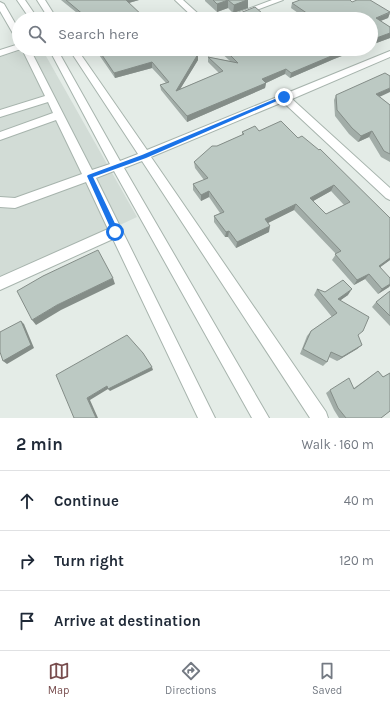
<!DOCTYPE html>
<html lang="en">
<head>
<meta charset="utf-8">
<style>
  :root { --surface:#fff; --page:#f2f2f3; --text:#1f2937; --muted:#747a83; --line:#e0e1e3; --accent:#784d4e }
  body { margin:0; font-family:Karla,sans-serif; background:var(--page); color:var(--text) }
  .stop { position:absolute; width:12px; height:12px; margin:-9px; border:3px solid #1a73e8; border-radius:50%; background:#fff }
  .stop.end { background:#1a73e8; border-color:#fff; box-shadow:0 1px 4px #0008 }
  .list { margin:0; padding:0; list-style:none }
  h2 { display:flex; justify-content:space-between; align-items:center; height:52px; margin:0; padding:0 16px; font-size:17px }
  h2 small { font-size:13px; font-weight:400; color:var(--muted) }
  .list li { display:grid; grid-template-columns:26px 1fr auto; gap:12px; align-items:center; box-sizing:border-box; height:60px; padding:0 16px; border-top:1px solid var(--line) }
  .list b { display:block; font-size:15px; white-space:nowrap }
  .list em { font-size:13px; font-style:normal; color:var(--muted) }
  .icon { flex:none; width:22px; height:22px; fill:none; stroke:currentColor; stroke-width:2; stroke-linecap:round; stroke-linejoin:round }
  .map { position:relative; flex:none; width:390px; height:418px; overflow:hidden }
  .search { position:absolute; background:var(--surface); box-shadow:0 4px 16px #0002; left:12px; right:12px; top:12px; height:44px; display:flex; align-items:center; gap:10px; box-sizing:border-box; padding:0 14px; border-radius:22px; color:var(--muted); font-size:15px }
  .sheet { height:232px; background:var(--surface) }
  nav { display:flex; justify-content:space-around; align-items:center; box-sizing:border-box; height:56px; border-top:1px solid var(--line); background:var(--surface); font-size:11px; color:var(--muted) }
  nav a { display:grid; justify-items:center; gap:2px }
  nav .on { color:var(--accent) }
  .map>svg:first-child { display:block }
  .built { fill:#d2dcd6 }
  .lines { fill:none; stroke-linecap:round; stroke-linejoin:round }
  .minor-casing { stroke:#a7b4ad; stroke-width:2 }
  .minor { fill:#fff; fill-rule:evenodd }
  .wall { fill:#a2ada8; fill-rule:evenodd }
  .shaded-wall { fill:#848d88 }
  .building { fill:#bcc9c3; stroke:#848d88; fill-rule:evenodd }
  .route { fill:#1a73e8 }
</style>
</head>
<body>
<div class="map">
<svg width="390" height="418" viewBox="0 0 390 418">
  <rect width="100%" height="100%" fill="#e4ece7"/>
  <path class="built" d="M 25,49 L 42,49 L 137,217 L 0,281 L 0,57 Z"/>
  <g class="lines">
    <g class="minor-casing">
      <path id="minor" d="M 17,0 L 25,0 L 38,19 L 30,19 Z
        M 37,0 L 45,0 L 57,19 L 49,19 Z
        M 175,0 L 183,0 L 204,19 L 195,19 Z
        M 272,0 L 283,0 L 233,19 L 221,19 Z
        M 0,2 L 4,4 L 19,30 L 19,40 L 15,37 L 0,11 Z
        M 19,44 L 19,49 L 21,49 L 0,56 L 0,50 Z
        M 22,49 L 30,49 L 92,170 L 110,164 L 49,49 L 57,49 L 120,161 L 138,154 L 69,49 L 77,49 L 147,150 L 390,51 L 390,57 L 292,99 L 390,188 L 390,200 L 386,198 L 283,102 L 151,157 L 326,412 L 328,418 L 310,418 L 142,161 L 124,168 L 269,418 L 252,418 L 114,171 L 96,178 L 215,418 L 198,418 L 113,239 L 0,290 L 0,277 L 108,229 L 86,182 L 15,208 L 0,207 L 0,197 L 15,198 L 82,174 L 56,120 L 0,140 L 0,132 L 53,113 L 48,102 L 0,117 L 0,110 L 45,96 Z"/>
    </g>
    <use href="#minor" class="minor"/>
  </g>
  <path class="wall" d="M 61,0 L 139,0 L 82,17 Z
    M 205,0 L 248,0 L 248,8 L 233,13 L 228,8 L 217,12 L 205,1 Z
    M 352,2 L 390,12 L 388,18 L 380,21 L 390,27 L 390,38 L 371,45 L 305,18 L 291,8 L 292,3 Z
    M 240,13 L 269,19 L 241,19 L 240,18 Z
    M 95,49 L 178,49 L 180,51 L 198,54 L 198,60 L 180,89 L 219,73 L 208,62 L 208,57 L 230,61 L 218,50 L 219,49 L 360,49 L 334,59 L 290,78 L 285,74 L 266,83 L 265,88 L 187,122 L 161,90 L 160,85 L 166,83 L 152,68 L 115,78 Z
    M 336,95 L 380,97 L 390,105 L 390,162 L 381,157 L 369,137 L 358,142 L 349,134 L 335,116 L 334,100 Z
    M 259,131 L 298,138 L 390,218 L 390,260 L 380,267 L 389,287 L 378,294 L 365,279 L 354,285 L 332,260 L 336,254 L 294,210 L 268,223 L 269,232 L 236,248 L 228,237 L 225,237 L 214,222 L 214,216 L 220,213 L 209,197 L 201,201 L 193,190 L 193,184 L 204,180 L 195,168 L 194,162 L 217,146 L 242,135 L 242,132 ZM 331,191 L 344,205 L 326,214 L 313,201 Z
    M 317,289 L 325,292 L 348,295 L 340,300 L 358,336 L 362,345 L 357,349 L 337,361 L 329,357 L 327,362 L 323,366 L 300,354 L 307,336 L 311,331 L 332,317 L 314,295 Z
    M 390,291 L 390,326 L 372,307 L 376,302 Z
    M 378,371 L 383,377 L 390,373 L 390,411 L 381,418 L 339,418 L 334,410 L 326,393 L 330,390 L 354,388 Z"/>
  <path class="shaded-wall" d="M 125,0 L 139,0 L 125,4 Z
    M 228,0 L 228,8 L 217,12 L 217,4 Z
    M 243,0 L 248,0 L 248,8 L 233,13 L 234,5 Z
    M 390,13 L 388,18 L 373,24 L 376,18 Z
    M 390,33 L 390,38 L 371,45 L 371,40 Z
    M 348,49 L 360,49 L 334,59 L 290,78 L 291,73 Z
    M 198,54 L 198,60 L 176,96 L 176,91 Z
    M 152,62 L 152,68 L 115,78 L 114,73 Z
    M 286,69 L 285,74 L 266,83 L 265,88 L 187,122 L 187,116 L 262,79 Z
    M 390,88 L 390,92 L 373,100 L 376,94 Z
    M 372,131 L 369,137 L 358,142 L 361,136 Z
    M 334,185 L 331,191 L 308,204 L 310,198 Z
    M 209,191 L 209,197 L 201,201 L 201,195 Z
    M 296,204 L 294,210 L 264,225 L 265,219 Z
    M 270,226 L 269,232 L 236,248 L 237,242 Z
    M 229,231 L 228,237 L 225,237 L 226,232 Z
    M 390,258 L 390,260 L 375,271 L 379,266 Z
    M 369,274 L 365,279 L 354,285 L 357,280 Z
    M 113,278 L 115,284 L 61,310 L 36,325 L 32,320 L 57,305 Z
    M 390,284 L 390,286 L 389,287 L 378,294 L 382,289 Z
    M 352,289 L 348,295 L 334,305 L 338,299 Z
    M 21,321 L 24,324 L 34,348 L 7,364 L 3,361 Z
    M 362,345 L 357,349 L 337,361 L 342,357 Z
    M 152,367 L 153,370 L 110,391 L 108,389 L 90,400 L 98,418 L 96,418 L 87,398 L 107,386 Z"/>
  <path class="building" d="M 66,0 L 126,0 L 146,19 L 76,19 L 85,16 Z
    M 213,0 L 247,0 L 234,5 L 228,0 L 217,4 Z
    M 300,0 L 350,0 L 352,2 L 357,0 L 370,0 L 390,12 L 376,18 L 390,27 L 390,33 L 371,40 L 371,19 L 301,19 L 311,16 L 292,3 Z
    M 255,7 L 269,19 L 247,19 L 240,13 Z
    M 98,49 L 178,49 L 180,51 L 198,54 L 176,91 L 223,71 L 208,57 L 238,63 L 224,49 L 348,49 L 291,73 L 286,69 L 262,79 L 266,83 L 187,116 L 160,85 L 169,82 L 152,62 L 114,73 Z
    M 385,73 L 390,76 L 390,88 L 376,94 L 390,105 L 390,154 L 384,151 L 372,131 L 361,136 L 352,128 L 337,110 L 336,95 Z
    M 281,121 L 298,138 L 302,136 L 319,150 L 320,149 L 390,218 L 390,258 L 379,266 L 390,278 L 390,284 L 382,289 L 369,274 L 357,280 L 335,254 L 341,251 L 296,204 L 265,219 L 270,226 L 237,242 L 229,231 L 226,232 L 214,216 L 224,212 L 209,191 L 201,195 L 193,184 L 208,178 L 194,162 L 212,146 L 217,146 L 244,134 L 242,132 L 255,126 L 259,131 ZM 334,185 L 350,202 L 326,214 L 310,198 Z
    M 98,250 L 113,278 L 57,305 L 32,320 L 17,291 L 43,276 Z
    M 343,280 L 352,289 L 338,299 L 369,317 L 363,331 L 358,335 L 362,345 L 342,357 L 331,352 L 327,362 L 303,349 L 311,331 L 337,313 L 317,289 L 325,292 Z
    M 390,291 L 390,316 L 376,302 Z
    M 21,321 L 31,345 L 3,361 L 0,352 L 0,332 Z
    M 127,335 L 143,353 L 152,367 L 108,389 L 107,386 L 87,398 L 96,418 L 74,418 L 56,375 Z
    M 378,371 L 383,377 L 390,373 L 390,411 L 381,418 L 346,418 L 338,408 L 330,390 L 349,378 L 354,389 Z"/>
  <path class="route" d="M 282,96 L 286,97 L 146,158 L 93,177 L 119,232 L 118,234 L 113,234 L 87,176 L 88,175 L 142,155 Z"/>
</svg>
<div class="stop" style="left:115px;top:232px"></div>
<div class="stop end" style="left:284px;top:97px"></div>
<div class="search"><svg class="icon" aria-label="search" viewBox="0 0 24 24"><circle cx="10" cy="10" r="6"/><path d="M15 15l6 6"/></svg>Search here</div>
</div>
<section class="sheet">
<h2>2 min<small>Walk · 160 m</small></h2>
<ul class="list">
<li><svg class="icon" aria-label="ahead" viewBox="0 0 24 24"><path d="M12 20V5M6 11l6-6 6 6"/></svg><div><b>Continue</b></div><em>40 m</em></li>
<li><svg class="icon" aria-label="right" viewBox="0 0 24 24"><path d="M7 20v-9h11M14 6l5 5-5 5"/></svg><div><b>Turn right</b></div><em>120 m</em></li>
<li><svg class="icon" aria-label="arrive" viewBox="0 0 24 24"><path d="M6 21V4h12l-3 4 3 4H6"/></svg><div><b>Arrive at destination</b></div></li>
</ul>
</section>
<nav>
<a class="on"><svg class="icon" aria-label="map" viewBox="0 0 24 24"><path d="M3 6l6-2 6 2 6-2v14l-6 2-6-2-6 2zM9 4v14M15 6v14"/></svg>Map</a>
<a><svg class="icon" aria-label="directions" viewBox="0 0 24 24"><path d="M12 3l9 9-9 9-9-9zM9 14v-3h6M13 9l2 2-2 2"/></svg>Directions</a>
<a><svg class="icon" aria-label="saved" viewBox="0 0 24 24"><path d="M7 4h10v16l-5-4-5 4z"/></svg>Saved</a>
</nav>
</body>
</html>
